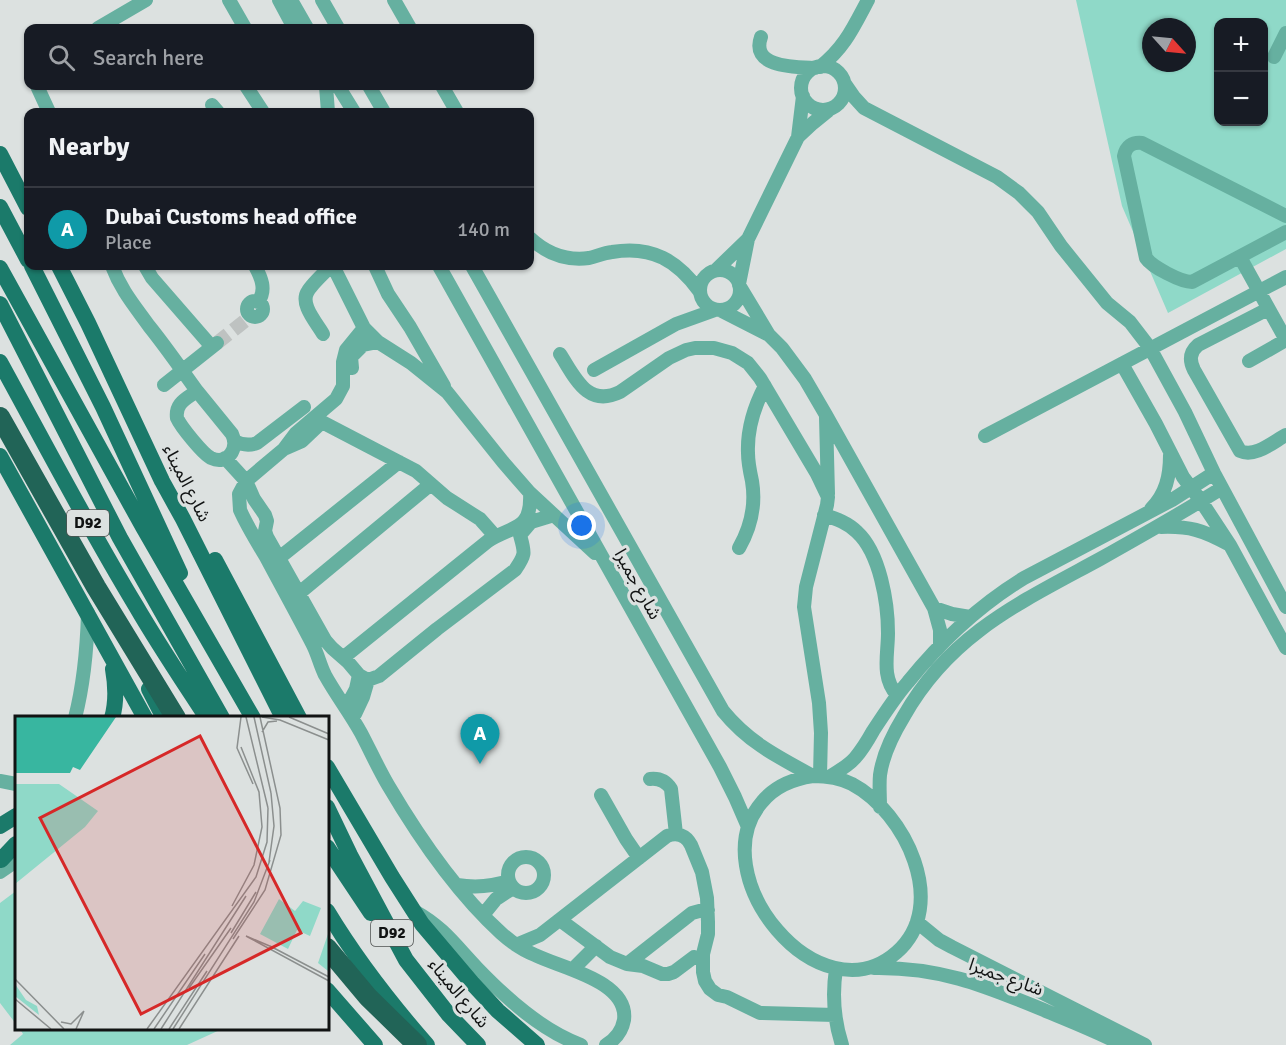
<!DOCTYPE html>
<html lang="en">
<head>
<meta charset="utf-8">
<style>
  :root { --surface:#171b24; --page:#242831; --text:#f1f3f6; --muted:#9ea1a6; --line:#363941; --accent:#8c9099 }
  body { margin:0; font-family:Signika,"Noto Sans Arabic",sans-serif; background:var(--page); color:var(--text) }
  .controls { position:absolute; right:18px; top:18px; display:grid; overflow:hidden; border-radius:12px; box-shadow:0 2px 4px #0004 }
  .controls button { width:54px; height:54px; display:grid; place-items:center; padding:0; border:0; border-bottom:2px solid var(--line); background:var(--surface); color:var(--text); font:30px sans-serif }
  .compass { position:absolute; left:1142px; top:18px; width:54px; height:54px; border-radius:50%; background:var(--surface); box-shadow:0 2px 4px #0004; rotate:117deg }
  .you { position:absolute; left:582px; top:526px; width:21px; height:21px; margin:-15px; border:4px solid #fff; border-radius:50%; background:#1a73e8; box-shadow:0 0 0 9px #1a73e833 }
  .badge { display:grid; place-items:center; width:39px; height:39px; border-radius:50%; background:var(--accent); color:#fff; font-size:20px; font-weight:700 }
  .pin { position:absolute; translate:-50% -50px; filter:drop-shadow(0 2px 3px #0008) }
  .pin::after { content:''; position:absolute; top:32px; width:21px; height:18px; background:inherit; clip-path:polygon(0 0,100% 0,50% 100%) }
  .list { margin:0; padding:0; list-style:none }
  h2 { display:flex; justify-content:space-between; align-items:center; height:78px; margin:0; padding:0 24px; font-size:26px }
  h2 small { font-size:20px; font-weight:400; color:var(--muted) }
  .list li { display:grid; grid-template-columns:39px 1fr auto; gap:18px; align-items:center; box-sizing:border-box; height:84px; padding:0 24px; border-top:2px solid var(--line) }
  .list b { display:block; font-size:22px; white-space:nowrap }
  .list p { margin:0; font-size:20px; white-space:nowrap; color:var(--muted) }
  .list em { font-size:20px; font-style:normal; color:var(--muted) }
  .icon { flex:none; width:33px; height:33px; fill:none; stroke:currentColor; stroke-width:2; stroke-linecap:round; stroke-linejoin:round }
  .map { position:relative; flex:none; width:1286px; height:1045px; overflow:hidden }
  .search { position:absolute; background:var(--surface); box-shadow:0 2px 4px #0004; left:24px; top:24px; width:510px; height:66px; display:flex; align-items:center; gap:15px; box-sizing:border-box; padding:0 21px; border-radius:12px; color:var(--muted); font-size:22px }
  .panel { position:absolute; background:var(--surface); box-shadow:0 2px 4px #0004; left:24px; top:108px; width:510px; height:162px; border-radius:12px }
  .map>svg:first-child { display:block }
  .green { fill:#8fd9c8; fill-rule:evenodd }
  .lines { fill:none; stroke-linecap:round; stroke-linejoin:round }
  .minor-tunnel { stroke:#bec2c1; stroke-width:14; stroke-dasharray:14 7; stroke-linecap:butt }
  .minor { stroke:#66b0a0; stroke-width:14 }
  .major { stroke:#1b7a6a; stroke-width:16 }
  .highway { stroke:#216457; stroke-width:20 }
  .labels { text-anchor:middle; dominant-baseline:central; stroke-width:6; stroke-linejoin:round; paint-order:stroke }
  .shield { fill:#dce1e0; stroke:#4e5150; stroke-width:1.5 }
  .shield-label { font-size:16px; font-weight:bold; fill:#111313 }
  .street-label { font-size:18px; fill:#111313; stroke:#dce1e0 }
  .inset-road { fill:none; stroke:#8b8f8e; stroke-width:1.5 }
  .view { fill:#d62828; fill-opacity:0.15; stroke:#d62828; stroke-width:3 }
  .inset-edge { fill:none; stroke:#111313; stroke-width:3 }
</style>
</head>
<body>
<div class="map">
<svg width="1286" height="1045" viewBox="0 0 1286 1045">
  <rect width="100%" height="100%" fill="#dce1e0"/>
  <path class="green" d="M 1076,0 L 1286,0 L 1286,249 L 1168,313 L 1122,206 ZM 1218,22 L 1264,22 L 1264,122 L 1218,122 ZM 1151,27 L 1187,27 L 1187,63 L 1151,63 Z
    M 16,891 L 16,1024 L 0,1003 L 0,903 Z
    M 20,1029 L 222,1029 L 187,1045 L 10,1045 L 23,1034 Z"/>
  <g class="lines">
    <path class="minor-tunnel" d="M 217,343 L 246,320"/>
    <path class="minor" d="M 229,0 L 245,28
      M 279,0 L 294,28
      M 291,0 L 307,28
      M 322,0 L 338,28
      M 394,0 L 410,28
      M 98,28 L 146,0
      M 761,37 C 750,68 796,67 815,68
      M 1274,57 L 1286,33
      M801 88a22 22 0 1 1 44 0a22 22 0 1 1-44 0Z
      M 820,67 C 845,47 853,28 868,0
      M 845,84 L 854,97 L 864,108 L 997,177 L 1019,193 L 1038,212 L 1061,246 L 1107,303 L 1130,322 L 1150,348 L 1185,412 L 1214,473 L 1286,607
      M 37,86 L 49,112
      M 246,86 L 263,112
      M 326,86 L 328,112
      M 338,86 L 354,112
      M 369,86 L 384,112
      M 442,86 L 457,112
      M 212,105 L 218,112
      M 798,137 L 813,123 L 829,110
      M 1286,216 L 1142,143 C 1132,142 1126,146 1124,156 L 1146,258 C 1152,267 1181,282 1192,282 L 1286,232
      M 530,238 C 546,253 566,261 589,258 C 597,256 604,253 612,252 C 652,245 678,261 700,292
      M 1240,257 L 1286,340
      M 112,266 C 121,290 134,305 149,326 C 166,347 181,369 197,391
      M 145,266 L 152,278 L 212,347
      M 255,266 C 261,277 267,290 258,302
      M 333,266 L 364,328 L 378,342 L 411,363 L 447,392 L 503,462 L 530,493 L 595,553
      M 375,266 L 388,294 L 410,327 L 444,386
      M 439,266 L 720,767 L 735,797 L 748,827
      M 472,266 L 723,711 C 748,742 778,757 813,776
      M700 290a20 20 0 1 1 40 0a20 20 0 1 1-40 0Z
      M 716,270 L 747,240
      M 739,284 L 748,239 L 798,137 L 803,96
      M 739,285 L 769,335 L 782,348 L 805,379 L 826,415 L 934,608 L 940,630 L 940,645
      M247 309a8 8 0 1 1 16 0a8 8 0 1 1-16 0Z
      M 1268,309 L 1198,345 C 1190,352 1189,360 1194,370 L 1240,451 C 1255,458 1273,442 1286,435
      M 720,310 L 767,334
      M 364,328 L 346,350 L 343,362 L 343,386 L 336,399 L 296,433 L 284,449 L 246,481 L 239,494 L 240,510 C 247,526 257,542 266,557 C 282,587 298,616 313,645 C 318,655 320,665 325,675 C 336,695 350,713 361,733 C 370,750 378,768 388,785 C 418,836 457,893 501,933 C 511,942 522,950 535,955 C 561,968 629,981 624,1020 C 622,1031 616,1039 606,1045
      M 323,334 C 317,323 299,304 308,291 C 312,284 325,272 331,266
      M 560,354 C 575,377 587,408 620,392 L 669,358 L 686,350 L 695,348 L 714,348 L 732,353 L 748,363 L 760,378 L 817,474 L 828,497 L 827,505 L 806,587 L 804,607 L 819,703 L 821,733 L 820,776
      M 1249,361 L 1286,340
      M 1122,364 L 1156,424 L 1183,477 L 1201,501 L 1230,545 L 1286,648
      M 352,368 L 351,357 L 363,345 L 378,342
      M 594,370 L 676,324 L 715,310
      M 164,385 L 217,343
      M 197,391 L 232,434 C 239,448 228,466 211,458 C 203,454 181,427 177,418 C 175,403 186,399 197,391 Z
      M 826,417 L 828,494
      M 322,422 L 416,471 L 447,498 L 480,519 L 495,536
      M 985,436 L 1286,277
      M 234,441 C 242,445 249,446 257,443 L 304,407
      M 286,448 L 302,441 L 321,423
      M 225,458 L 246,481 L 254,499 L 265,515 L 267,521 L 265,531 L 267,537 L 325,640 L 332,648 L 348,662 L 359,675 L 368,680 L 379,676 L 437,629 L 515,570 C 526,554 525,553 520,535 L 531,522 L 554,515
      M 1151,509 C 1166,494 1170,476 1170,455
      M 824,515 C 837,519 848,523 857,532 C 880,553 888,603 888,633 C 888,655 881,677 897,695
      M 1161,527 C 1189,526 1203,530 1228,544
      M 739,548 C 751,527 756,505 752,481 C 750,472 748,463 748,453 C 747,429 754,407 765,386
      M 279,558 L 399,462
      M 292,599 L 431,484
      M 934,608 L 952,614 L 970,617
      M 344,657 L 488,541 C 513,525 532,531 530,493
      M 349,702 L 356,689 L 359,675
      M 355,714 L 363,697 L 368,680
      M 75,718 C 84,683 87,649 88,613
      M 813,776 C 827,776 840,778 852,784 C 905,812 950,905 897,952 C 819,1021 700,874 762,802 C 775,786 792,779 813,776 Z
      M 829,777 C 839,771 848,766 855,758 C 862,750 868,740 873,731 C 884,714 895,697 908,682 C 941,641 980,605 1024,578 L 1172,500 L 1214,473
      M 650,779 C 659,778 666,781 671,789 L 676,834
      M 0,781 L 16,784
      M 601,795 L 626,839 L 639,858
      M 880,807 C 880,796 879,785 880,775 C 883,753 893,734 904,716 C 950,634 1021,602 1100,559 C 1141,536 1182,513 1222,488
      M508 875a18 18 0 1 1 36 0a18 18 0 1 1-36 0Z
      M 0,872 L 16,861
      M 457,885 C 476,888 491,887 509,881
      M 416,912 C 443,927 456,946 477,968 C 506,998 541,1030 581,1045
      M 483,915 L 496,899 L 513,888
      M 560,920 L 610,957 L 627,964 L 643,966 L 662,974 L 668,974 L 674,972 L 694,957
      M 917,922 L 939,940 L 952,947 L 1145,1045
      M 516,945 L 540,935 L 667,836 C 677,832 686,835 691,845 L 702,872 L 707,898 L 708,922 L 708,934 L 703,954 L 703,972 L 705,981 L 710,989 L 718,995 L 727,997 L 760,1013 L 835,1015
      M 627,964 L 692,913 L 703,910 L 708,910
      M 874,968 C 938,967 981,984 1039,1008 C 1067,1020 1096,1031 1123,1045
      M 573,969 L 596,946
      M 836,969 C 832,995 834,1020 842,1045"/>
    <path class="major" d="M 0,154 L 28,208
      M 0,207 L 28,260
      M 32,266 L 103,407 L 180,573
      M 59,266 L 88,323 L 162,481 L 183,519 L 283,718
      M 0,268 L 143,527 L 253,718
      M 0,304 L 120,538 L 222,718
      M 0,362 C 45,444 88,527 136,606 C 158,644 183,681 207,718
      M 0,456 L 145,718
      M 215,560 L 299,718
      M 149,689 L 164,718
      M 112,718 C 117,701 116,686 113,669
      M 327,767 L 392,877 L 422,924 L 472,983 L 498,1011 L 537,1045
      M 327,807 L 350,855 L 406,960 L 449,1015 L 478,1045
      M 0,826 L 16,816
      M 327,847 L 371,913
      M 1,860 L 16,844
      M 327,911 C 356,959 390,1003 427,1045
      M 327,990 L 375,1045"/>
    <path class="highway" d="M 0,417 L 96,587 L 176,718
      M 327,948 L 368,997 L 417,1045"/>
  </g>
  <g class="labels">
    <g class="shield">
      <rect x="67" y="510" width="42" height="26" rx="4.5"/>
      <rect x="371" y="920" width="42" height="26" rx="4.5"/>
    </g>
    <g class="shield-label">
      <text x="88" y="523">D92</text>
      <text x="392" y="933">D92</text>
    </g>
    <g class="street-label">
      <text transform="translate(187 483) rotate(63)">شارع الميناء</text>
      <text transform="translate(638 584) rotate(61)">شارع جميرا</text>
      <text transform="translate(1006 977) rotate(20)">شارع جميرا</text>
      <text transform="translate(459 993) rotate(50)">شارع الميناء</text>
    </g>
  </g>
  <g transform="translate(15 716)">
    <rect width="314" height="314" fill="#dce1e0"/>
    <path d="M 0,68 L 44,68 L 83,95 L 70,111 L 0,168 ZM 264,183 L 280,195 L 288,185 L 306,192 L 295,220 L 282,214 L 273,233 L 245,218 ZM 313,218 L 313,255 L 303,247 ZM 0,268 L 11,284 L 22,290 L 24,299 L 0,280 Z" fill="#8fd9c8"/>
    <path d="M 0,1 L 101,1 L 65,54 L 58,51 L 55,57 L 0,57 Z" fill="#38b6a0"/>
    <path class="inset-road" d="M 226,1 L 222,32 L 238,68M 231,1 L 253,92M 239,1 L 256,77M 247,1 L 265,4 L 314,24M 274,1 L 314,18M 247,16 L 253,6 L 262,5M 254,146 L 259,110 L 256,77M 217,190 L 239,149 L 247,111 L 244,76 L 226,31M 216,217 L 241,176M 218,223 L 250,174 L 266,119 L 265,92 L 245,1M 255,230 L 314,261M 257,231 L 231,220 L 314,265M 0,263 L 49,313M 174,272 L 216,212M 0,283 L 36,313M 46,306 L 56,308 L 69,295M 61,313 L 69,295M 132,313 L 241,161 L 252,126 L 253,92M 139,313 L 190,238M 146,313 L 231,180M 154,313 L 192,255M 158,313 L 239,186 L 255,144M 164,313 L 224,220"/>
    <path class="view" d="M 185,20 L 286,217 L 126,298 L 25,102 Z"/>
    <rect width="314" height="314" class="inset-edge"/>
  </g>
</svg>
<div class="controls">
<button>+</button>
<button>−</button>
</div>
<svg class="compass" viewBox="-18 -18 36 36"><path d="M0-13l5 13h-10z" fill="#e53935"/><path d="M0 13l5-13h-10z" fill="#9ea1a6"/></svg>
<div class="you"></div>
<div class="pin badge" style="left:480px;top:764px;background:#0f9aa8">A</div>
<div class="search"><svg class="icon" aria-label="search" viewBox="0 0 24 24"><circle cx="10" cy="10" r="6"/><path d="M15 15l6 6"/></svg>Search here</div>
<section class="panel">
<h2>Nearby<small></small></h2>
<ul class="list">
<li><span class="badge" style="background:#0f9aa8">A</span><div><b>Dubai Customs head office</b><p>Place</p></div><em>140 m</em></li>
</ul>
</section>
</div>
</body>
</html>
